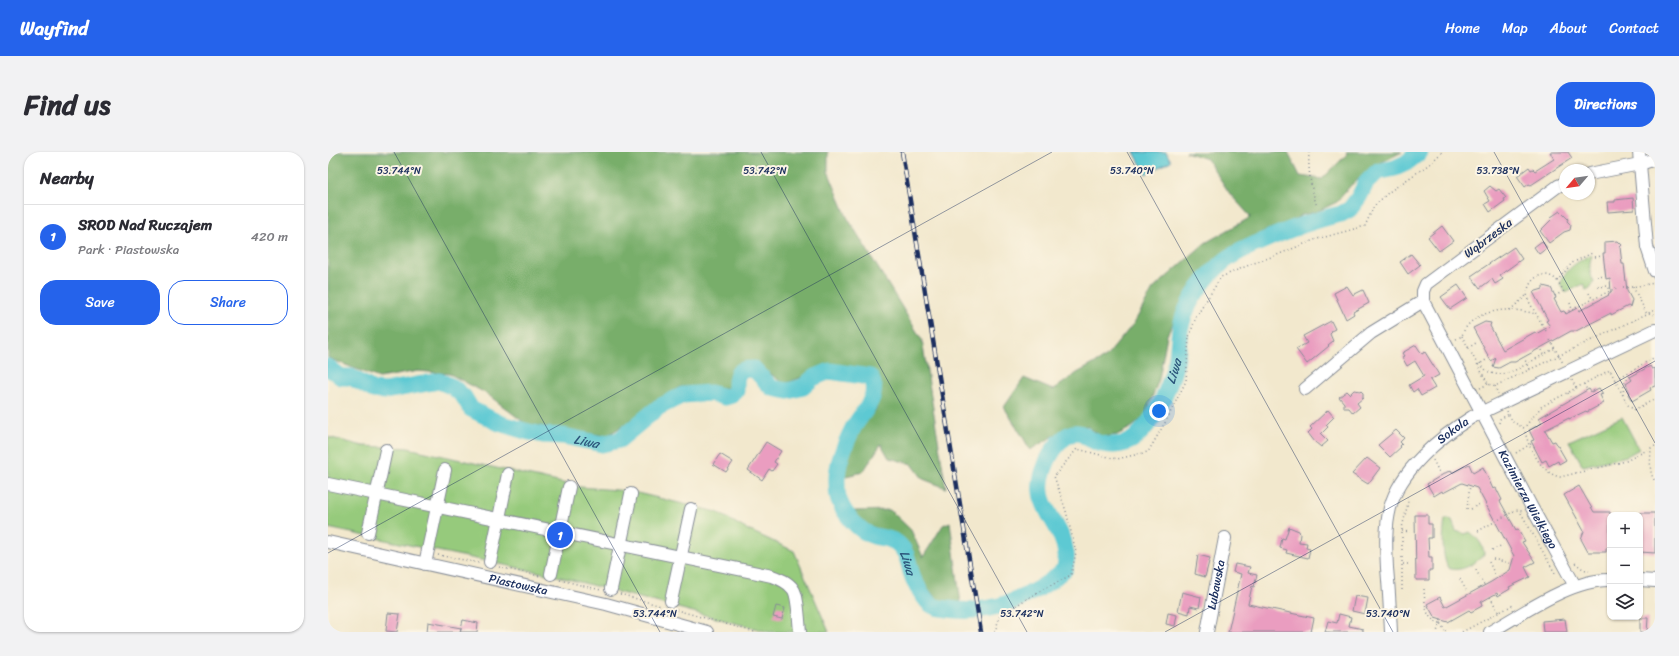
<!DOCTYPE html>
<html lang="en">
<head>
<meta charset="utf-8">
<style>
  :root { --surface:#fff; --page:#f2f2f3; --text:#2b2b33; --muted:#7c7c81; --line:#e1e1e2; --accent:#2563eb }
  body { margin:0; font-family:Sriracha,sans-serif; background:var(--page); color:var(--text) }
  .controls { position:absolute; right:12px; bottom:12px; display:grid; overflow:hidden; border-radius:8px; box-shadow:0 1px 3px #0004 }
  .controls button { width:36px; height:36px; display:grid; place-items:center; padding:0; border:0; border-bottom:1px solid var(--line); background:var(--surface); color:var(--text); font:20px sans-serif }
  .compass { position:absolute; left:1231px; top:12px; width:36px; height:36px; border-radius:50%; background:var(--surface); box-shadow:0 1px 3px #0004; rotate:241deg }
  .you { position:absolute; left:831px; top:259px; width:14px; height:14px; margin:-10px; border:3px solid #fff; border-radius:50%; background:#1a73e8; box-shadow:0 0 0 6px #1a73e833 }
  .badge { display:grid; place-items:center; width:26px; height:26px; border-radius:50%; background:var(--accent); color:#fff; font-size:13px; font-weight:700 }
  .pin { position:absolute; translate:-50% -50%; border:2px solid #fff; box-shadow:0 1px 4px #0006 }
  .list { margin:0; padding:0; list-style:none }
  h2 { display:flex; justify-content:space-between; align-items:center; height:52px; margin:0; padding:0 16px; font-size:17px }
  h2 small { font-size:13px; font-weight:400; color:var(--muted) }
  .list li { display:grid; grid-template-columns:26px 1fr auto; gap:12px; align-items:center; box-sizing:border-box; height:64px; padding:0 16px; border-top:1px solid var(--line) }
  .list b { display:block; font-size:15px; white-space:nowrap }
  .list p { margin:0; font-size:13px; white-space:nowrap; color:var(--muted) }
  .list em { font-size:13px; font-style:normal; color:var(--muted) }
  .actions { display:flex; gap:8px; padding:12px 16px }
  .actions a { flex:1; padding:9px 0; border:1px solid var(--accent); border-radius:16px; text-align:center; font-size:14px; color:var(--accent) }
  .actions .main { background:var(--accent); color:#fff }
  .icon { flex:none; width:22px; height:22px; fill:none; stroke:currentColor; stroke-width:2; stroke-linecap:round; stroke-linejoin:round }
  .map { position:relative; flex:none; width:1327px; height:480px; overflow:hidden; border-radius:16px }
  header { display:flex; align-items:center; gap:24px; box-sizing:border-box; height:56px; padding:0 20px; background:var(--accent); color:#fff }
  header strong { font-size:19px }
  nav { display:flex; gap:22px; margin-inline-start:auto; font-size:14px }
  .intro { display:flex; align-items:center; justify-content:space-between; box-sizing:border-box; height:96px; padding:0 24px }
  h1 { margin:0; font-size:28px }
  .button { padding:10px 18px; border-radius:16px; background:var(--accent); color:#fff; font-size:14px; font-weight:700 }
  main { display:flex; gap:24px; padding:0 24px }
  aside { flex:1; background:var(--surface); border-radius:16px; box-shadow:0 1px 3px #0004 }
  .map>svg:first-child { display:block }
  .green { fill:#96ca7b; stroke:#587c6c }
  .forest { fill:#78ae6b; stroke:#4a6e64 }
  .water { fill:#5dc9d3; stroke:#3c7c98 }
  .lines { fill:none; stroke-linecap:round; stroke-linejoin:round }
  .river { stroke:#5dc9d3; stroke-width:17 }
  .building { fill:#ea9dc0 }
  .minor-casing { stroke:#868c96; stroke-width:14 }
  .path { stroke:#868c96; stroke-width:1.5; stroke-dasharray:1 3; stroke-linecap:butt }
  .minor { stroke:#fff; stroke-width:12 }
  .rail-casing { stroke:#1b2f5e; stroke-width:4.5 }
  .rail { stroke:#fcf5e5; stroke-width:3; stroke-dasharray:9; stroke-linecap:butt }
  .ticks { fill:none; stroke:#1b2f5e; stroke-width:1; stroke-opacity:0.45 }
  .labels { text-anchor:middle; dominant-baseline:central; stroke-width:4; stroke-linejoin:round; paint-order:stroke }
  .street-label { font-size:12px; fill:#1b2f5e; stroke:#fcf5e5 }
  .water-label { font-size:13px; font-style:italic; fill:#2c567b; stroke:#fcf5e5 }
  .ticks-label { font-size:10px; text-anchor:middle; fill:#1b2f5e; stroke:#fcf5e5; stroke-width:4; stroke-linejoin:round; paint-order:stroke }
</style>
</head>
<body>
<header>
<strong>Wayfind</strong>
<nav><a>Home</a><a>Map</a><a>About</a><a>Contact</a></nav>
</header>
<div class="intro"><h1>Find us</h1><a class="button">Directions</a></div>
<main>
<aside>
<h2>Nearby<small></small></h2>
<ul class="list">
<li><span class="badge">1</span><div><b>SROD Nad Ruczajem</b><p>Park · Piastowska</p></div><em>420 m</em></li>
</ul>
<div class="actions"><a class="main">Save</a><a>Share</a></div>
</aside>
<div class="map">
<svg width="1327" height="480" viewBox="0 0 1327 480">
  <rect width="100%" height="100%" fill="#fcf5e5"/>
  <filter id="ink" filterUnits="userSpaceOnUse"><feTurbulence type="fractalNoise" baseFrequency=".025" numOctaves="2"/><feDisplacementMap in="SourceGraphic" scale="8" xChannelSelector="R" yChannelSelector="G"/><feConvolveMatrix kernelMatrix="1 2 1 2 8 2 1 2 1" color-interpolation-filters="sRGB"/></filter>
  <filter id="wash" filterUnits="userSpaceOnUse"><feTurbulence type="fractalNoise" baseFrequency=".012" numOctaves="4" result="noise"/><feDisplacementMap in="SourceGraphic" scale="16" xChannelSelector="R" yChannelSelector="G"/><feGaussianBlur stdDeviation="0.9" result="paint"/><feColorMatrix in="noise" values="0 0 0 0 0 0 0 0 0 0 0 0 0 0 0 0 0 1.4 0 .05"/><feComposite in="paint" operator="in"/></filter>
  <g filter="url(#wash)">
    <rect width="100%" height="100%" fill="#f2e8cd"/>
    <path class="green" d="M 1263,103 L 1264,104 C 1260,112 1262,123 1266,130 L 1262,136 L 1258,138 L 1255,132 L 1238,141 L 1232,132 C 1238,116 1249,110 1263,103 Z
      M 1294,265 L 1311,297 L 1299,304 L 1255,314 L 1241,289 Z
      M 0,285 L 35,294 L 80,296 L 252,335 L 301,339 L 389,360 L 416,376 L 466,399 L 501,480 L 441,480 L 229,424 L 0,376 Z
      M 1117,367 L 1121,367 L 1124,369 L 1128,379 L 1137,382 L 1142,380 C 1150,387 1155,392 1156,402 C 1148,412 1132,421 1120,416 C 1113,402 1115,383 1117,367 Z"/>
    <path class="forest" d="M 0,0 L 500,0 L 500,19 L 519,65 L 594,188 L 618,336 L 595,327 L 584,312 L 561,306 L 553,292 L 535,320 L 514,325 L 528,283 L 548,257 L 550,228 L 542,218 L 501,215 L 456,232 L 427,210 L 405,216 L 403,236 L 352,235 L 279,284 L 198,272 L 159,242 L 122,222 L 90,219 L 51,226 L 0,206 Z
      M 858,0 L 960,0 L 972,24 L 994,27 L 1019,2 L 1018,0 L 1074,0 L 1054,10 L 1023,33 L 1009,50 L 988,60 L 974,63 L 959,72 L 939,78 L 923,86 L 901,99 L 881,116 L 864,135 L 839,183 L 831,227 L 817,264 L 804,275 L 789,283 L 774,285 L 759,274 L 739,276 L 702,298 L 696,287 L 676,255 L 696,226 L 725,238 L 749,221 L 778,205 L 806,171 L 825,137 L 877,91 L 923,65 L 902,42 L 879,7 Z
      M 562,358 L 583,378 L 595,405 L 615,373 L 622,370 L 633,452 L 610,449 L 589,423 L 582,399 L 565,381 L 537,373 L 524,359 Z"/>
    <path class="water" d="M 806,0 L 838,0 L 843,9 L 818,22 Z"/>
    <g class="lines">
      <path class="river" id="s1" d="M 0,215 L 13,225 L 23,225 L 45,238 L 57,239 L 111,229 L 125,235 L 136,245 L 143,257 L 171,271 L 197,279 L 215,283 L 235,284 L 274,292 L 291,288 L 331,255 L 355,243 L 382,241 L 397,245 L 404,243 L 408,239 C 408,224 407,216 426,217 L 444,236 L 460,239 L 475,235 L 485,226 L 502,219 L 542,225 C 554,243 533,262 525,276 C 517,292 508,312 509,331 C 509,336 509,343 511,348 C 516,362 531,380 546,384 C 553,386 562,386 569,391 C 579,399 580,409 583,420 C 586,430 593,441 599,449 C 605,456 612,456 621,457 C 662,464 706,445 737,417 C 737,413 739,407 738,402 C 734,367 701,354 717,315 C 721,303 737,275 754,282 C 757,283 760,287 764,288 C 776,295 796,295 807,286 C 828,267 841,237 848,210 C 851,198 850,185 853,174 C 858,150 879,122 898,108 C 908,100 919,96 930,91 C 957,79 985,68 1013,62 L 1022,57 L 1031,45 L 1038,31 L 1049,20 L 1067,16 L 1078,11 L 1092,0"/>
    </g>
    <g id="blocks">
      <path class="building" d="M 1222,0 L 1240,0 L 1244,6 L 1203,33 L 1201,32 L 1197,35 L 1189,24 L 1201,15 L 1203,18 L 1205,17 L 1207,19 L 1226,7 Z
        M 1162,34 L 1168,39 L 1171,37 L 1178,46 L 1176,47 L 1177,49 L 1162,60 L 1157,52 L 1162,49 L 1156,39 Z
        M 1305,46 L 1306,58 L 1280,60 L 1279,50 L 1287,50 L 1287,48 Z
        M 1232,59 L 1240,67 L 1239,69 L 1243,73 L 1242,78 L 1236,80 L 1221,91 L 1212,79 L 1224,67 L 1223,65 Z
        M 1114,74 L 1125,89 L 1111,99 L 1100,85 Z
        M 1214,89 L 1219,96 L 1211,102 L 1206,95 Z
        M 1290,89 L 1294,93 L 1292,95 L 1294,112 L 1296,112 L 1299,139 L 1304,148 L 1302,155 L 1300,154 L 1283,163 L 1283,161 L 1248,179 L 1243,179 L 1187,210 L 1182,210 L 1171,216 L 1165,215 L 1168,206 L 1163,209 L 1145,176 L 1157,170 L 1163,171 L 1162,174 L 1175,198 L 1207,180 L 1208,182 L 1222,174 L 1218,169 L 1220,168 L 1205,140 L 1215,137 L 1215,134 L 1223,136 L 1228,146 L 1226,147 L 1233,160 L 1236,159 L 1238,162 L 1249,156 L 1251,159 L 1281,143 L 1280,142 L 1283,140 L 1282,126 L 1278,127 L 1275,101 L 1277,101 L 1277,90 Z
        M 1186,95 L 1194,107 L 1172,123 L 1175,127 L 1167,132 L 1164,127 L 1152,136 L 1143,124 Z
        M 1083,102 L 1092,113 L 1080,122 L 1072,110 Z
        M 1130,133 L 1139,146 L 1122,157 L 1113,145 Z
        M 1019,134 L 1025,143 L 1035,138 L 1041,151 L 1025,160 L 1026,162 L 1018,167 L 1006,141 Z
        M 1003,169 L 1007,177 L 1003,179 L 1004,180 L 1002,182 L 1005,189 L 1000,193 L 1001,194 L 979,212 L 968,197 L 979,191 L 975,184 Z
        M 1088,193 L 1094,202 L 1097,200 L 1111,223 L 1102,228 L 1107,236 L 1093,244 L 1089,237 L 1085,240 L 1081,233 L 1096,224 L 1087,209 L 1079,214 L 1074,205 L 1076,204 L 1074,201 Z
        M 1322,214 L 1324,217 L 1327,216 L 1327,234 L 1322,236 L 1323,238 L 1304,249 L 1300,242 L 1302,241 L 1298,232 L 1304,228 L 1302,225 Z
        M 1271,236 L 1275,242 L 1272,243 L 1276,251 L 1259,260 L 1258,259 L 1241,267 L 1241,266 L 1217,278 L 1224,290 L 1227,289 L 1238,308 L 1231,312 L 1230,309 L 1221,314 L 1218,308 L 1214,310 L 1203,289 L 1206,288 L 1201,278 L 1214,271 L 1211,266 L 1261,237 L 1263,240 Z
        M 1026,238 L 1033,239 L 1035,241 L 1035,246 L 1029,251 L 1032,255 L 1025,261 L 1021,256 L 1016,256 L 1016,251 L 1011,245 L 1019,239 L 1022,242 Z
        M 1000,258 L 1006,265 L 998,273 L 1000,275 L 993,282 L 1000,289 L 993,295 L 987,290 L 980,281 L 984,277 L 982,275 Z
        M 1068,278 L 1076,286 L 1072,290 L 1074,292 L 1072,294 L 1073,295 L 1062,305 L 1050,293 Z
        M 438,290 L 453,299 L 446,310 L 449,312 L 444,319 L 441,317 L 434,328 L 420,318 Z
        M 392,302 L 405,310 L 398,320 L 385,312 Z
        M 1039,306 L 1052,316 L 1040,332 L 1024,322 Z
        M 1141,312 L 1145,321 L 1155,315 L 1165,337 L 1168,336 L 1174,348 L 1172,349 L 1188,378 L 1190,377 L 1197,389 L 1194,390 L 1207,410 L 1197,415 L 1202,425 L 1181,435 L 1182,437 L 1170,444 L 1169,441 L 1153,450 L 1154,454 L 1143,460 L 1141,458 L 1120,470 L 1107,466 L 1099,452 L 1112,445 L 1117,455 L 1163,430 L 1182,418 L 1186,404 L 1149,336 L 1134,331 L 1115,341 L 1114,339 L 1106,344 L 1099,332 L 1119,320 L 1123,319 L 1124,321 Z
        M 1251,334 L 1266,360 L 1282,360 L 1282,396 L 1278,396 L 1278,400 L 1260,400 L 1253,387 L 1256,379 L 1236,343 Z
        M 1312,361 L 1327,361 L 1327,401 L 1312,400 Z
        M 1087,363 L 1100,363 L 1100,372 L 1104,372 L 1104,386 L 1100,386 L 1101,405 L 1104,405 L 1104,418 L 1101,418 L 1101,428 L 1088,428 Z
        M 961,375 L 971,379 L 972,382 L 971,390 L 979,391 L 978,396 L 982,397 L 980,406 L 958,401 L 959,398 L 952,396 L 954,386 L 957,387 Z
        M 870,403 L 882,406 L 877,425 L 867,422 Z
        M 907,412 L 922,415 L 920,421 L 929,423 L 926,435 L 924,434 L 920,452 L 986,466 L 983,480 L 900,480 L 913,422 L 905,420 Z
        M 854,440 L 873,445 L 871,456 L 862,454 L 861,462 L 850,459 Z
        M 1027,444 L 1040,446 L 1037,462 L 1024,459 Z
        M 448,454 L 457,456 L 454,467 L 445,465 Z
        M 60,461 L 72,462 L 69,480 L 58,479 Z
        M 840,461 L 849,463 L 847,474 L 838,472 Z
        M 1011,462 L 1023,465 L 1021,474 L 1035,477 L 1035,480 L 997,480 L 1000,469 L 1009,471 Z
        M 1312,466 L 1320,466 L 1319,480 L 1312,480 Z
        M 1237,467 L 1239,480 L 1215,480 L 1214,469 Z
        M 135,468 L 150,471 L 149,480 L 132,480 Z
        M 100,470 L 133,476 L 132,480 L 99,480 Z"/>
    </g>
  </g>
  <g filter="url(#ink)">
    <use href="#blocks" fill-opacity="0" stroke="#868c96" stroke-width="1"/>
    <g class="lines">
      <g class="minor-casing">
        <g id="minor">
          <path d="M 1311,0 L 1319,95 L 1327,119"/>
          <path d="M 1261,22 L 1312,12 L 1327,7"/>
          <path id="s2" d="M 1237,31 L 1230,34 L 1098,132 L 1095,139 L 1095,149 L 1203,354 L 1247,434"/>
          <path d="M 977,237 L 1043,181 L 1095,149"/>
          <path d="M 0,332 L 444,424 C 452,427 460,430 465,437 C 470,443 471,471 472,480"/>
          <path d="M 40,381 L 58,298"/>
          <path id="s3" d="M 0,390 L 278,452 L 379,480"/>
          <path d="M 162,410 L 180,322"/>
          <path d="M 97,412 L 117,318"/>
          <path d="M 223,422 L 241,335"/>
          <path d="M 1312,428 L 1327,429"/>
          <path d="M 283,437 L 303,342"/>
          <path d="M 343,449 L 363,357"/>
          <path id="s4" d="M 879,480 L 897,386"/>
          <path id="s5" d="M 1063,480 C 1062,459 1061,437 1059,416 C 1058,396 1057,376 1062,356 C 1072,318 1112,285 1144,265 L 1327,178"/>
          <path d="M 1162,480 C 1196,461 1243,427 1282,428"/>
        </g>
      </g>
      <path class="path" d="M 981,0 C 980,20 983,36 989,55
        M 1267,105 L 1274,104
        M 1269,125 L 1278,124
        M 1229,129 L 1244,111 L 1266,100
        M 1270,135 L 1280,134 L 1283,140
        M 1295,135 L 1304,135 L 1327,131
        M 1305,135 L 1319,162
        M 1261,141 L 1265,148
        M 1227,144 L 1234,140
        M 1242,151 L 1244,157
        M 1182,158 L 1199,143
        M 1237,161 L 1290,135
        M 1321,161 L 1327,163
        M 1218,179 L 1200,148 C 1196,132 1211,116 1226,126 C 1231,129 1234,137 1237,142
        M 1134,184 L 1160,232 L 1167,234 L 1327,158
        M 1128,187 L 1134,184 C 1139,165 1164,157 1183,158 C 1191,158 1200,160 1208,162
        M 1222,188 L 1235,211
        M 1140,196 L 1148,191
        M 1214,198 L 1216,202
        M 1152,211 C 1164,231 1184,220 1199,212 L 1197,208
        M 1150,213 L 1158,208
        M 1202,217 L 1199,212 L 1227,196
        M 1244,228 L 1248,236
        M 1287,228 L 1300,253 L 1306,258 L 1327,247
        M 1256,232 L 1259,238
        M 1167,234 L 1170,242
        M 1152,236 L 1160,232
        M 1240,241 L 1242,245
        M 1295,243 L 1296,232 L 1303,222
        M 1179,259 L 1185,270 L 1196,276 L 1213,255 L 1222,250 L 1282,218 L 1287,228 L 1327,205
        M 1171,271 L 1172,267 L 1181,262
        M 1203,292 L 1201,293 C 1209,307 1215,321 1232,325 L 1298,309 L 1323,296
        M 1327,294 L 1323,296 C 1323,306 1320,320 1327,329
        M 1188,301 L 1201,293 L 1196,277
        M 1105,308 L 1111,320
        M 1139,357 L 1142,333
        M 1143,357 L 1153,351
        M 1193,361 L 1228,423
        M 1074,379 L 1082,380
        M 1150,379 L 1188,358 L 1194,359
        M 1164,398 L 1175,393
        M 110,403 L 152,411
        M 1165,407 L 1184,412
        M 1161,410 L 1167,423
        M 1247,411 L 1255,417 L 1261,419
        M 1075,412 L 1083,412
        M 171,415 L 212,424
        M 1148,418 L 1156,433
        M 1132,427 L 1138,438
        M 232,428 L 273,438
        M 1096,437 C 1097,450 1096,467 1112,471 L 1109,480
        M 1074,438 L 1074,376 L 1080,351 L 1079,343
        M 292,442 L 333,454
        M 1162,445 L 1171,461
        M 348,458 L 427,480
        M 1113,468 L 1112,471 L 1118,480
        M 667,480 L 672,463 L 712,439 L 743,423 L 748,400 L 738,359 L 726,324 L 749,297 L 789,307 L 820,300 L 838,269 L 858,229 L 861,185 L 868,165 L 893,125 L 926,111 L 949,103 L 986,88 L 1037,74 L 1046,54 L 1061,40 L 1103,11 L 1114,0
        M 1134,480 L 1187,452"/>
      <use href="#minor" class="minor"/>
      <g class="rail-casing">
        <path id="rail" d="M 574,0 L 653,480"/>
      </g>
      <use href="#rail" class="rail"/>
    </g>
  </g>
  <path class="ticks" d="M 66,0 L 332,480M 433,0 L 699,480M 799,0 L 1065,480M 1166,0 L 1327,291M 0,401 L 724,0M 837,480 L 1327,209"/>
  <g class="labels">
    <g class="street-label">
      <text transform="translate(1160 86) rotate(-37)">Wąbrzeska</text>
      <text stroke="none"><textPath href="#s5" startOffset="226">Sokola</textPath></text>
      <text stroke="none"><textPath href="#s2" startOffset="414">Kazimierza Wielkiego</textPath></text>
      <text stroke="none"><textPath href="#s3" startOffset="195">Piastowska</textPath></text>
      <text stroke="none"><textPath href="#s4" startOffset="48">Lubawska</textPath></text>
    </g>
    <g class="water-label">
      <text stroke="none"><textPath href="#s1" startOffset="1339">Liwa</textPath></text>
      <text stroke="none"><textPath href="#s1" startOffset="284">Liwa</textPath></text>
      <text stroke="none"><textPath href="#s1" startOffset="848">Liwa</textPath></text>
    </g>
  </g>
  <g class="ticks-label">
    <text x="71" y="22">53.744°N</text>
    <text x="437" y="22">53.742°N</text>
    <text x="804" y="22">53.740°N</text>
    <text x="1170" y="22">53.738°N</text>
    <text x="327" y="465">53.744°N</text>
    <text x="694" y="465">53.742°N</text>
    <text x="1060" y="465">53.740°N</text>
  </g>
</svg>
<div class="controls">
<button>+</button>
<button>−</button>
<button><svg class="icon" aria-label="layers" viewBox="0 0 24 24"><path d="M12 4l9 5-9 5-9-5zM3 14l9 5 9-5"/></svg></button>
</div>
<svg class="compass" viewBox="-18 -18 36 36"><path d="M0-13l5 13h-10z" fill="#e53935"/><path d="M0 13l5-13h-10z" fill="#7c7c81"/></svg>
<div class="you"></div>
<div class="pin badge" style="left:232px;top:383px">1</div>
</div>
</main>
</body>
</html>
